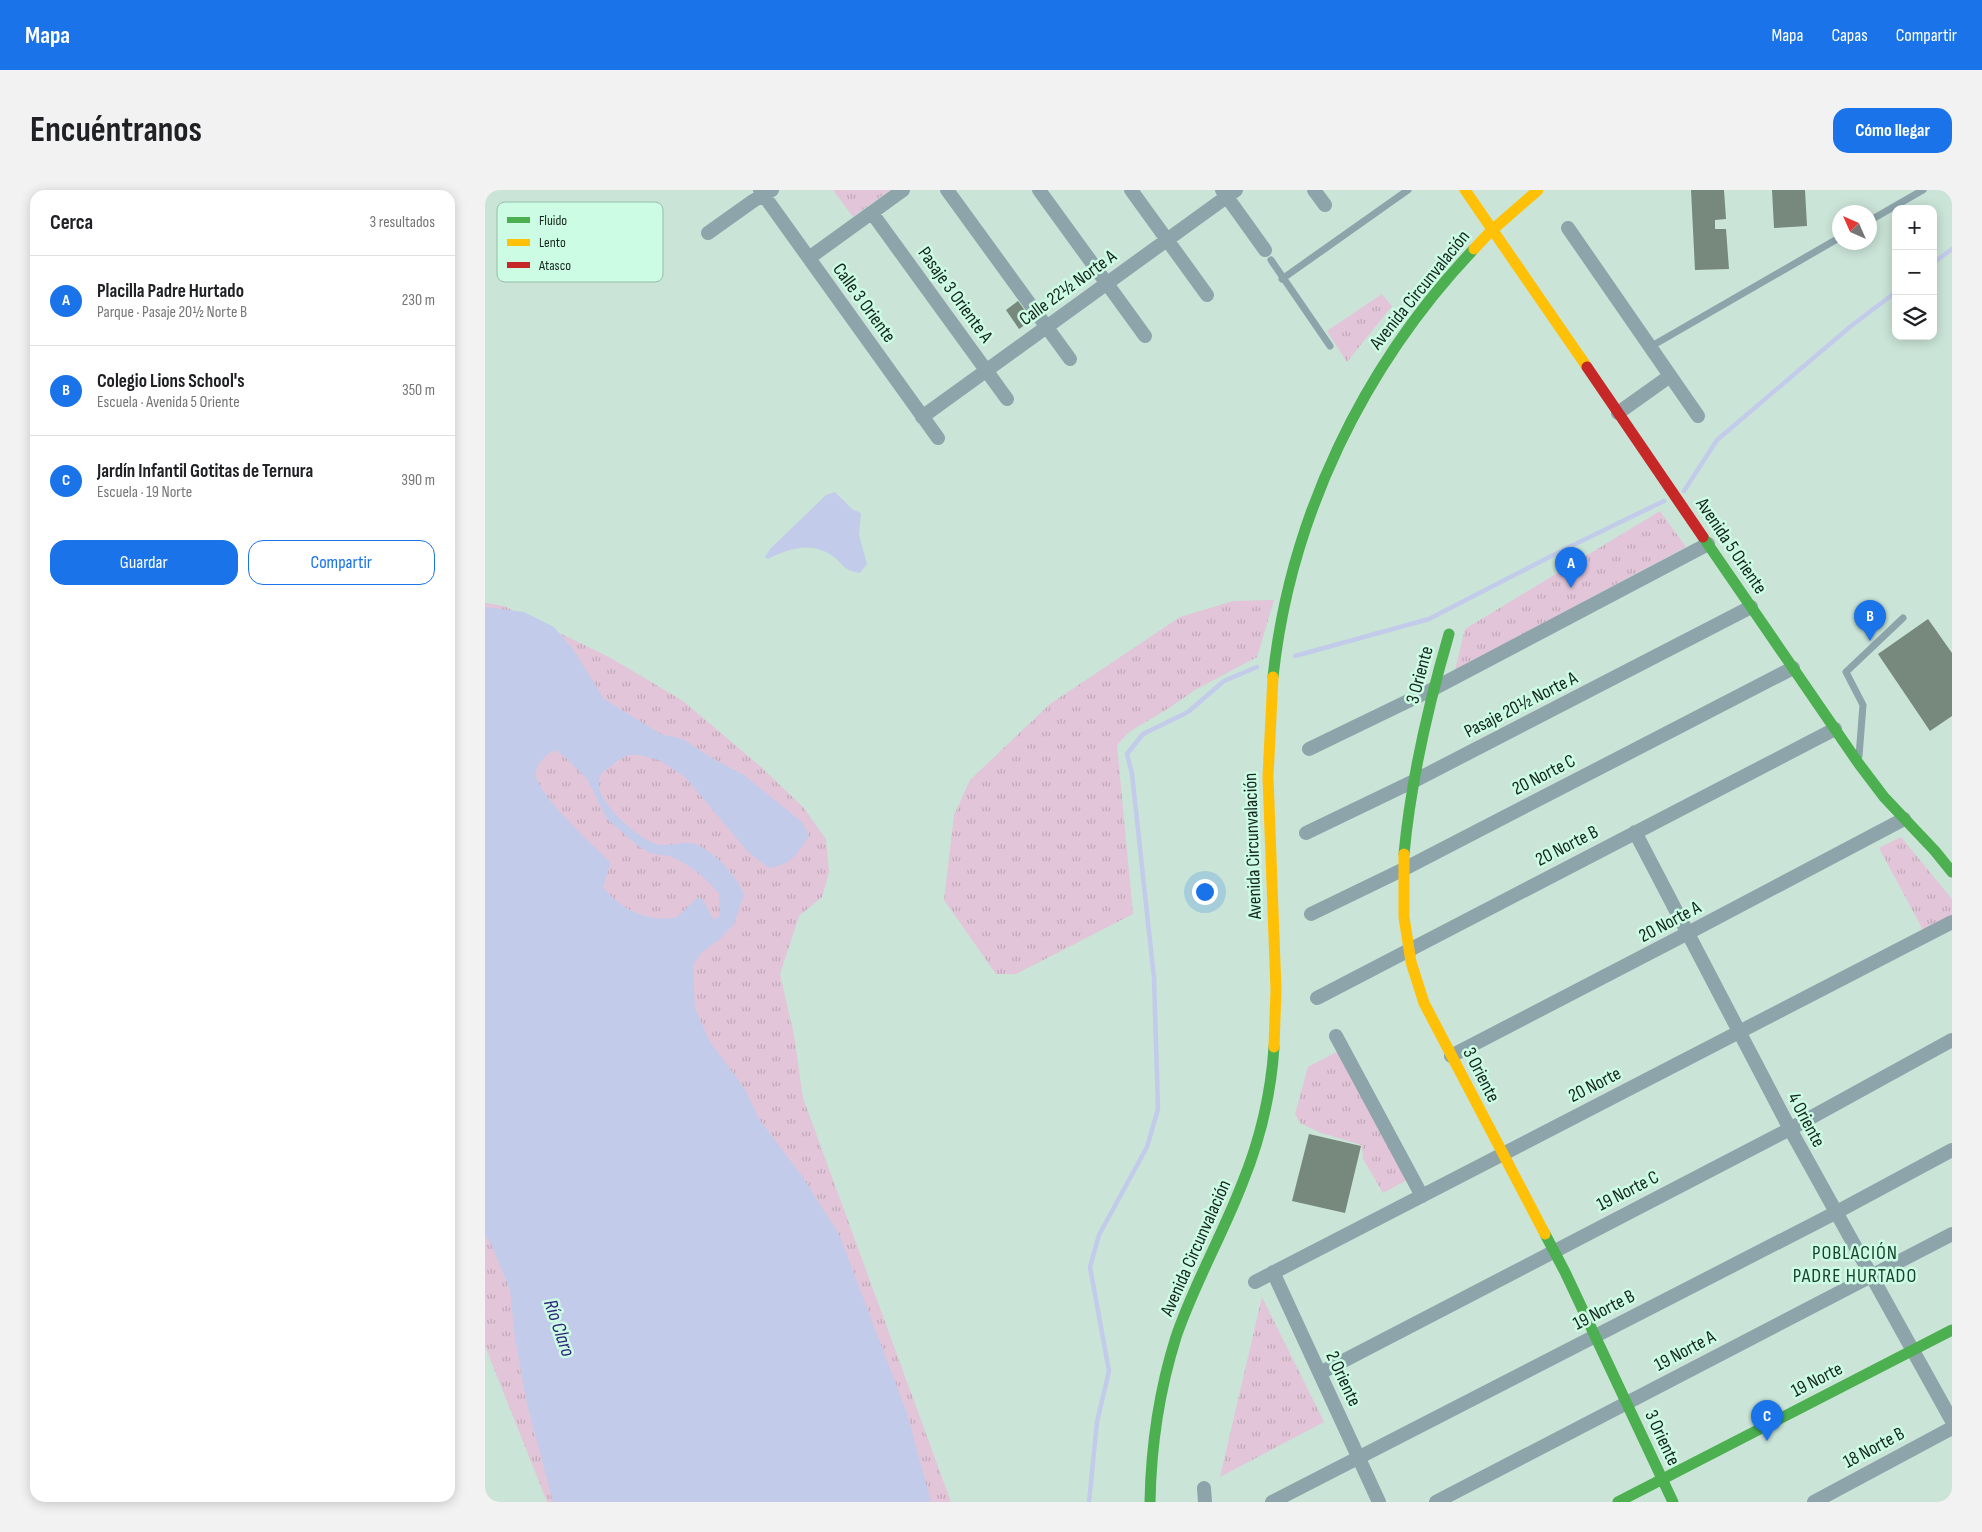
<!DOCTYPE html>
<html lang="es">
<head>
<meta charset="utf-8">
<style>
  :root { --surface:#fff; --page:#f2f2f2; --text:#202124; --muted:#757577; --line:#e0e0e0; --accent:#1a73e8 }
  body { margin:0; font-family:"Sofia Sans Condensed",sans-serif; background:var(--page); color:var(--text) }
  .controls { position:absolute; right:15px; top:15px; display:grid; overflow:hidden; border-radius:10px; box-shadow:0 2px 12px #0003 }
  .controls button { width:45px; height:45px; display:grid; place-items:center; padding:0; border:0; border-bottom:1px solid var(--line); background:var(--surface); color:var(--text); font:25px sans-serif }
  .compass { position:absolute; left:1347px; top:15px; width:45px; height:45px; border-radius:50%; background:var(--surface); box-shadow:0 2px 12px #0003; rotate:315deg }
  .you { position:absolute; left:719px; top:701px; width:18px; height:18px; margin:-12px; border:4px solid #fff; border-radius:50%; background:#1a73e8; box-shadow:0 0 0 8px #1a73e833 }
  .badge { display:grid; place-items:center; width:32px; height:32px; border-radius:50%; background:var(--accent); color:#fff; font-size:16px; font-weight:700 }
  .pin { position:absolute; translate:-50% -41px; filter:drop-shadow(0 1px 2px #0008) }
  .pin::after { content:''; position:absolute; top:26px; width:18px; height:15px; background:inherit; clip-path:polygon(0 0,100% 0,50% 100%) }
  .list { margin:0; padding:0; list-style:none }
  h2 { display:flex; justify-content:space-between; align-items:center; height:65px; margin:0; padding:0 20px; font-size:21px }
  h2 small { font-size:16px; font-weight:400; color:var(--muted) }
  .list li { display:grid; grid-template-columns:32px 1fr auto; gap:15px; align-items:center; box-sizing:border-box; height:90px; padding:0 20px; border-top:1px solid var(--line) }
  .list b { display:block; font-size:19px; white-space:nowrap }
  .list p { margin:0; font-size:16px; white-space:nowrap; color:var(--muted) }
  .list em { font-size:16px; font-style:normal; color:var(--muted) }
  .actions { display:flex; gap:10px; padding:15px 20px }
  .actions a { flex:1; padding:11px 0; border:1px solid var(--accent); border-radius:15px; text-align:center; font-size:18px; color:var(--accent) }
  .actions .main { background:var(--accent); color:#fff }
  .icon { flex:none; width:28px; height:28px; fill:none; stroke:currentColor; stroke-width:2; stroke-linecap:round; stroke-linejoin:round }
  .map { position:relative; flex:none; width:1467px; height:1312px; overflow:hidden; border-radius:15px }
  header { display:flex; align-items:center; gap:30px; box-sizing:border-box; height:70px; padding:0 25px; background:var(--accent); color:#fff }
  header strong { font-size:24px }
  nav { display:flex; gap:28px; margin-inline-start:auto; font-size:18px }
  .intro { display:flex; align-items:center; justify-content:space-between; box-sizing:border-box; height:120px; padding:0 30px }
  h1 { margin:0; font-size:35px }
  .button { padding:12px 22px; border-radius:15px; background:var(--accent); color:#fff; font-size:18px; font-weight:700 }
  main { display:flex; gap:30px; padding:0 30px }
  aside { flex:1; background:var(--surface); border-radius:15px; box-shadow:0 2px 12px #0003 }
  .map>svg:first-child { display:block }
  .grass { fill:url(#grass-tufts) }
  .water { fill:#c2ccea; fill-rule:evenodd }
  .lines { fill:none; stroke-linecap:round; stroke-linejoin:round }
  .stream { stroke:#c2ccea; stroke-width:4.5 }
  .building { fill:#77887c }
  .lane { stroke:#8ca4aa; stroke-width:7 }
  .street { stroke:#8ca4aa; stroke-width:14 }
  .fast { stroke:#4caf50; stroke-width:11 }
  .slow { stroke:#ffc107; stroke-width:11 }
  .jam { stroke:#c62828; stroke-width:11 }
  .labels { text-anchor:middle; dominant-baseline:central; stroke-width:5; stroke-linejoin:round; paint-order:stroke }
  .street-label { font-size:19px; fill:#15261e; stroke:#cdfce4 }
  .neighbourhood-label { font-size:20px; letter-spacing:1px; fill:#184230; stroke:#cdfce4 }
  .water-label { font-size:20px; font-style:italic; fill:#30227c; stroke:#cdfce4 }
  .key { fill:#cdfce4; stroke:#96bca9; stroke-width:1 }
  .key-label { font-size:14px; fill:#15261e }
</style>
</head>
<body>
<header>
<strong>Mapa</strong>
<nav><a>Mapa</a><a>Capas</a><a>Compartir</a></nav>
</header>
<div class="intro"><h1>Encuéntranos</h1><a class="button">Cómo llegar</a></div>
<main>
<aside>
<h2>Cerca<small>3 resultados</small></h2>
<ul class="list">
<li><span class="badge">A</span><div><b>Placilla Padre Hurtado</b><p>Parque · Pasaje 20½ Norte B</p></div><em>230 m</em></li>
<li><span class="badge">B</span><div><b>Colegio Lions School's</b><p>Escuela · Avenida 5 Oriente</p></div><em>350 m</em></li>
<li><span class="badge">C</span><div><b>Jardín Infantil Gotitas de Ternura</b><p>Escuela · 19 Norte</p></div><em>390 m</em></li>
</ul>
<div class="actions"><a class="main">Guardar</a><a>Compartir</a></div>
</aside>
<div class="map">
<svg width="1467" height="1312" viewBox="0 0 1467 1312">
  <defs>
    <pattern id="grass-tufts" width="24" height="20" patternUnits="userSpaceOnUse" patternTransform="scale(1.25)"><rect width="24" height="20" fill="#e2c5d8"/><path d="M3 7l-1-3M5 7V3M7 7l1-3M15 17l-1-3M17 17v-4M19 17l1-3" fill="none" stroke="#c1a9b9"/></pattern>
  </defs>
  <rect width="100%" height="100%" fill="#cae4d7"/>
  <path class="grass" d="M 348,0 L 405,0 L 368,27 Z
    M 897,104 L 907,116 L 862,172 L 842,141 Z
    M 1175,321 L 1201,357 L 970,480 L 980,439 Z
    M 789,410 L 772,467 L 710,500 L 684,518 L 644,542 L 632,555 L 648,724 L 531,784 L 511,784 L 459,710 L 469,625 L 485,590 L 565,514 L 695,427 L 748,411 Z
    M 0,413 L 19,416 L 124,467 L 198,511 L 275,576 L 318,617 L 341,649 L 344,682 L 337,707 L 314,726 L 295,784 L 309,845 L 318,908 L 466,1312 L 62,1312 L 0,1156 Z
    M 1416,647 L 1467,709 L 1467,726 L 1438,740 L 1394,658 Z
    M 857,859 L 922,990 L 898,1003 L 878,969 L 877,955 L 836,943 L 815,933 L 810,924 L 823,877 Z
    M 777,1107 L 839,1232 L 735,1287 Z"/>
  <path class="water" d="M 350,302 L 367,319 L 376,323 L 374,345 L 382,374 L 375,383 C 358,380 361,377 349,367 C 327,351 305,358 283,369 L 280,367 L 285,359 L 341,305 Z
    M 0,417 L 39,422 L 69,437 L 88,459 L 119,509 L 176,544 L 198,549 L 225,567 L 259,585 L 318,633 L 324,646 C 311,665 307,674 284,678 L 263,662 L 200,587 L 174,570 L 154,565 L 143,565 L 132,571 L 115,585 C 115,589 114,593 114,597 C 116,615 159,655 177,655 C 190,656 202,649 215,656 C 234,667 250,684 259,704 L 249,734 L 234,750 L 217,762 L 208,775 L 210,818 L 225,852 L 260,899 L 274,929 L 317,986 L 354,1044 L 422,1223 L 446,1312 L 68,1312 L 42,1214 L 30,1148 L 25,1100 L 7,1056 L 0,1045 ZM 70,560 L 81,568 L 102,589 L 122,629 L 153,656 L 165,663 L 184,666 L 197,672 L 214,683 L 234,703 L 235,725 L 229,730 L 218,710 L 213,707 L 191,728 C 163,732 136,720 118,697 L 125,675 L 124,671 C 110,657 49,602 51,583 C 52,572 62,564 70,560 Z"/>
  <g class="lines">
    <path class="stream" d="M 1448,73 L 1467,59
      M 1199,301 L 1232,250 L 1366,136 L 1411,102
      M 810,466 L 944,429 L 1082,358 L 1179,311
      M 604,1312 L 612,1232 L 624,1181 L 605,1077 L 614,1045 L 662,957 L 673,919 L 669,788 L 647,584 L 642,564 L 658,544 L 703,522 L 739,491 L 772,477"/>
  </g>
  <path class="building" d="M 1206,0 L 1239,0 L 1241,29 L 1230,30 L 1230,39 L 1241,39 L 1244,79 L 1210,80 Z
    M 1287,0 L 1320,0 L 1322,36 L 1289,38 Z
    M 533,111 L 547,130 L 534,139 L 521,120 Z
    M 1443,429 L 1467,463 L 1467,526 L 1445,541 L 1393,464 Z
    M 824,944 L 876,956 L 860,1023 L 807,1011 Z"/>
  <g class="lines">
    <path class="lane" d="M 1384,31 L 1438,0
      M 786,70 L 845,156
      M 797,89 L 923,0
      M 1165,157 L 1354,48
      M 1374,566 L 1378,515 L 1361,482 L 1418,428"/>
    <path class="street" d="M 275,0 L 453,248
      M 462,0 L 585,169
      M 554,0 L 660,146
      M 646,0 L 722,105
      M 737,0 L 780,60
      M 829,0 L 840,15
      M 387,23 L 522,209
      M 1083,38 L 1213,226
      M 223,43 L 268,11 L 287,0
      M 324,68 L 418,0
      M 1133,223 L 1185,186
      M 437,227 L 751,0
      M 824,559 L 948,499 L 1223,354
      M 1150,642 L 1305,939 L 1467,1231
      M 821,643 L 929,591 L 1266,417
      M 826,724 L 919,679 L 1308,478
      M 832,808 L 1350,539
      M 851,846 L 937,1006
      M 966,866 L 1203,743 L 1419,629
      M 788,1082 L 894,1312
      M 770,1092 L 1467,732
      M 835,1183 L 1305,939 L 1467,850
      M 719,1298 L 720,1312
      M 787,1312 L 1350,1023 L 1467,960
      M 951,1312 L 1467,1044
      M 1329,1312 L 1467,1238"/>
    <path class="fast" d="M 1218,347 L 1374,574 L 1399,607 L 1450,661 L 1467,682
      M 788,487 C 805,327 879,175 989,59
      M 919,664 C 926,589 943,516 964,444
      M 1060,1044 L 1080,1082 L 1188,1312
      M 665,1312 C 666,1256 674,1201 691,1147 C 709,1094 737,1046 757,994 C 775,950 786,904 789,857
      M 1133,1312 L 1467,1140"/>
    <path class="slow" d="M 980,0 L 1102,177
      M 989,59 L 1005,42 L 1053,0
      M 788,487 L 783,587 L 791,800 L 789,857
      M 919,664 L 919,727 L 926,772 L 939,813 L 1060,1044"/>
    <path class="jam" d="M 1102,177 L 1218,347"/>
  </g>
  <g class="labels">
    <g class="street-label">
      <text transform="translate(583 98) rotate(-36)">Calle 22½ Norte A</text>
      <text transform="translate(935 100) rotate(-51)">Avenida Circunvalación</text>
      <text transform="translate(470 105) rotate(54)">Pasaje 3 Oriente A</text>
      <text transform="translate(379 113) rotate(54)">Calle 3 Oriente</text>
      <text transform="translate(1246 356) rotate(56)">Avenida 5 Oriente</text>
      <text transform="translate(935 485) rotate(-75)">3 Oriente</text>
      <text transform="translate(1036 515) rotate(-27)">Pasaje 20½ Norte A</text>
      <text transform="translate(1059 585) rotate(-27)">20 Norte C</text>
      <text transform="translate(768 656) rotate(-92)">Avenida Circunvalación</text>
      <text transform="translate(1082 656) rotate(-27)">20 Norte B</text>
      <text transform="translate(1185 732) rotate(-28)">20 Norte A</text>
      <text transform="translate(996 885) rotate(63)">3 Oriente</text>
      <text transform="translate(1110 895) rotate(-27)">20 Norte</text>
      <text transform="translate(1321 930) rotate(62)">4 Oriente</text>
      <text transform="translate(1143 1001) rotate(-27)">19 Norte C</text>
      <text transform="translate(711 1058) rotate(-66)">Avenida Circunvalación</text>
      <text transform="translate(1119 1120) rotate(-27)">19 Norte B</text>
      <text transform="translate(1200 1161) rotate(-28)">19 Norte A</text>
      <text transform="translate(858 1189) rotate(65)">2 Oriente</text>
      <text transform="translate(1332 1190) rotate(-27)">19 Norte</text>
      <text transform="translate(1177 1248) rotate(65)">3 Oriente</text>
      <text transform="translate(1389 1258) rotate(-28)">18 Norte B</text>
    </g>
    <g class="neighbourhood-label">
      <text x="1370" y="1063">POBLACIÓN<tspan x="1370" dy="23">PADRE HURTADO</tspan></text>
    </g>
    <g class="water-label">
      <text transform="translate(74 1138) rotate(71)">Río Claro</text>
    </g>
  </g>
  <rect x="12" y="12" width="166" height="80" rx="8" class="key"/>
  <rect x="22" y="27" width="23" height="6" fill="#4caf50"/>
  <rect x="22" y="49" width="23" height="7" fill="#ffc107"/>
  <rect x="22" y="72" width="23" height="6" fill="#c62828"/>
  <g class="key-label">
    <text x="54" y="35">Fluido</text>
    <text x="54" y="57">Lento</text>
    <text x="54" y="80">Atasco</text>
  </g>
</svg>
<div class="controls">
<button>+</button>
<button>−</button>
<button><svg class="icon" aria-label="layers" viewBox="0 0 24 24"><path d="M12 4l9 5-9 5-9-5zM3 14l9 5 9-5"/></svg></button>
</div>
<svg class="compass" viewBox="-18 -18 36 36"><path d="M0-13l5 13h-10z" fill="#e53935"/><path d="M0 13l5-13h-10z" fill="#757577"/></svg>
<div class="you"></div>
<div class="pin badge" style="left:1086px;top:398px">A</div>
<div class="pin badge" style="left:1385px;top:451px">B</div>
<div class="pin badge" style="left:1282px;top:1251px">C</div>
</div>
</main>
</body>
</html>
